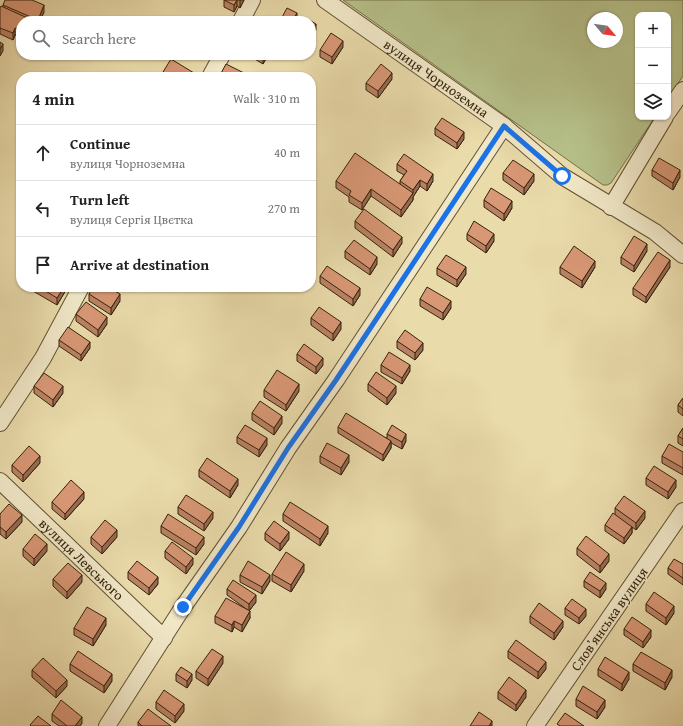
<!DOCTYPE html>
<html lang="en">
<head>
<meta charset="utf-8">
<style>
  :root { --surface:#fff; --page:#f2f2f2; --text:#222; --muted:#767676; --line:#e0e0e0 }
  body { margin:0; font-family:"Gentium Book Plus",serif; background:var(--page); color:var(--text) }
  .controls { position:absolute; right:12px; top:12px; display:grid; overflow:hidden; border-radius:8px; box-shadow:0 1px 3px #0004 }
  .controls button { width:36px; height:36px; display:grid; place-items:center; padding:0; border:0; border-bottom:1px solid var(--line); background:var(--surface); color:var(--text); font:20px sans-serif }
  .compass { position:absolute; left:587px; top:12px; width:36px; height:36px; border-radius:50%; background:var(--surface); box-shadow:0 1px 3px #0004; rotate:119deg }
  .stop { position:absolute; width:12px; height:12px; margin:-9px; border:3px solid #1a73e8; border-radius:50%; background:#fff }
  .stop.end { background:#1a73e8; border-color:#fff; box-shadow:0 1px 4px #0008 }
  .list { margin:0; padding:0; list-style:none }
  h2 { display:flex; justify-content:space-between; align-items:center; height:52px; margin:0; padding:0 16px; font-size:17px }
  h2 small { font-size:13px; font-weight:400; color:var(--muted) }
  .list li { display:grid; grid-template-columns:26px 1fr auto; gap:12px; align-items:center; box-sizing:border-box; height:56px; padding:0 16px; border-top:1px solid var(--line) }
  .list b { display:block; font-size:15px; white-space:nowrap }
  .list p { margin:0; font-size:13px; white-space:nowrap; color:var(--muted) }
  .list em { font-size:13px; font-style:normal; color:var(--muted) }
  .icon { flex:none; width:22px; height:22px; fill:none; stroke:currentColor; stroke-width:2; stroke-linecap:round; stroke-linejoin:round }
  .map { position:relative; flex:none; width:683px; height:726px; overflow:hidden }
  .search { position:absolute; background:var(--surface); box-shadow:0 1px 3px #0004; left:16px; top:16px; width:300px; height:44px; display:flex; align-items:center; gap:10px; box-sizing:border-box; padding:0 14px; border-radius:16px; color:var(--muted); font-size:15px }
  .panel { position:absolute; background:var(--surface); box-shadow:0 1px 3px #0004; left:16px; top:72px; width:300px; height:220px; border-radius:16px }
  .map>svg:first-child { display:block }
  .green { fill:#b6c089; stroke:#75724a; fill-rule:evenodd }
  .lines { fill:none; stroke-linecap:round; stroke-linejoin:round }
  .street-casing { stroke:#625132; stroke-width:18 }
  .street { stroke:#f1e8c8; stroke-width:16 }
  .wall { fill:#ba8265; stroke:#34230a }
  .shaded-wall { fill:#976a52; stroke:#34230a }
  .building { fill:#d89775; stroke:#34230a }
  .route { stroke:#1a73e8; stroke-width:5 }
  .labels { text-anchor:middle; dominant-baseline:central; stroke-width:3; stroke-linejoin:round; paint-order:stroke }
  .street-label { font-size:14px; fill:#34230a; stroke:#f1e8c8 }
</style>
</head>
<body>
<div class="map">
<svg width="683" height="726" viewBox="0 0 683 726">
  <rect width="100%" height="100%" fill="#eadbab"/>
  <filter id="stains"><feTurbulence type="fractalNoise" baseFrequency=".005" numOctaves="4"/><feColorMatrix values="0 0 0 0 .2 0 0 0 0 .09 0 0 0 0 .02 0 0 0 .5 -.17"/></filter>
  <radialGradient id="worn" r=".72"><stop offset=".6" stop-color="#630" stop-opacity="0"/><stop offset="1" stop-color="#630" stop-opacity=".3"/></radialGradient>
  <path class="green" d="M 343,0 L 683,0 L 683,76 L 668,98 L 668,15 L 638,15 L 638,117 L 655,117 L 611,183 L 607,185 L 603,185 ZM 593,18 L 617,18 L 617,42 L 593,42 Z"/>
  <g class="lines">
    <g class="street-casing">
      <g id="street">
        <path id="s1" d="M 325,0 L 504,126 L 562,176 L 655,232 L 683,255"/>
        <path d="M 241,21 L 252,0"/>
        <path d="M 210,77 L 222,55"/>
        <path d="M 668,112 L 683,90"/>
        <path d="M 611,207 L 665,117"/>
        <path d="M 0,423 L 43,358 L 81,287"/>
        <path id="s2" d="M 0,481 L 164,638"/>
        <path d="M 107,726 L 183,607 L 239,527 L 288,448 L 336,380 L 504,126"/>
        <path d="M 535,726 L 683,511"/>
      </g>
    </g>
    <use href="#street" class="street"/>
  </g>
  <path class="wall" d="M 224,0 L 244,0 L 240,8 L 237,6 L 234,12 L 224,7 Z
    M 3,5 L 44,12 L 40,21 L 21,21 L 21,37 L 15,35 L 13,40 L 0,34 L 0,8 L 3,7 Z
    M 343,47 L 332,64 L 320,57 L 320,50 Z
    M 248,55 L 268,55 L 263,64 Z
    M 163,72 L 194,77 L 163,77 Z
    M 392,79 L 378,98 L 366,90 L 366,83 Z
    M 435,128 L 464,139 L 457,149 L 435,135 Z
    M 397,164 L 433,181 L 427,191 L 420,186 L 413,197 L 413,200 L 401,217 L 371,196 L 362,210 L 349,202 L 349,197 L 336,188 L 336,181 L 400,184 L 400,181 L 404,175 L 397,171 Z
    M 652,170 L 680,177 L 673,190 L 652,176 Z
    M 503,173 L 534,181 L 524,195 L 503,180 Z
    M 484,200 L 512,208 L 504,221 L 484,207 Z
    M 355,221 L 402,243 L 393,257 L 355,228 Z
    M 467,234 L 494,241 L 486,253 L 467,240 Z
    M 345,251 L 377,264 L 370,275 L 345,258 Z
    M 647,251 L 634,272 L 621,264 L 621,257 Z
    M 560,267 L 595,267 L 582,288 L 560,274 Z
    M 670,267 L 646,303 L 633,295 L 633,288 Z
    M 437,268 L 466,274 L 457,287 L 437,275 Z
    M 320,276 L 360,295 L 353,306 L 320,283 Z
    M 33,287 L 66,287 L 66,290 L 57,305 L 33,291 Z
    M 117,287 L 123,287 L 122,290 Z
    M 89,294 L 120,301 L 111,315 L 89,301 Z
    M 420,299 L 451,308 L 443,320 L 420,306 Z
    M 76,314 L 107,324 L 98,337 L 76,321 Z
    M 311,318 L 341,329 L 333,341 L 311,325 Z
    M 59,340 L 90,348 L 81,361 L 59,346 Z
    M 397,341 L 423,350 L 415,360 L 397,348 Z
    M 297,354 L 323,365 L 316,374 L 297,361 Z
    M 381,365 L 410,371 L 402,384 L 381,372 Z
    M 368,384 L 396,393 L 387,405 L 368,391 Z
    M 34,386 L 63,393 L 53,407 L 34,393 Z
    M 264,390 L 299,391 L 286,411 L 264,397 Z
    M 683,398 L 683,416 L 678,412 L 678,405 Z
    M 252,413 L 282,423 L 274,435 L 252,420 Z
    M 338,427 L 387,438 L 387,434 L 406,441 L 402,449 L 391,443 L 391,448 L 383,461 L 338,433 Z
    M 683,428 L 683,446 L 678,443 L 678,436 Z
    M 237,437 L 267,445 L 259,457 L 237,443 Z
    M 683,452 L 683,475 L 662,463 L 662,456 Z
    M 320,456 L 349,462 L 341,475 L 320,463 Z
    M 40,463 L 23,482 L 12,472 L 12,465 Z
    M 199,470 L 238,485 L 230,498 L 199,477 Z
    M 646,478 L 676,487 L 668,499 L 646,485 Z
    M 84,499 L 65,520 L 52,509 L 52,502 Z
    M 178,507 L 213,518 L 204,531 L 178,514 Z
    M 615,508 L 645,518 L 636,530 L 632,527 L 632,533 L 624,544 L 605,531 L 605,525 L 615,515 Z
    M 0,514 L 22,522 L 6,539 L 0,534 Z
    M 283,514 L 328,533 L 320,546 L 283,521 Z
    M 161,526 L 204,544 L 196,555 L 161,533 Z
    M 265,533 L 289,539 L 280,551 L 265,540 Z
    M 91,537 L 117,537 L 102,554 L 91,544 Z
    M 577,548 L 609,561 L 600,573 L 577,555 Z
    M 23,549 L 47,551 L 34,566 L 23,556 Z
    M 165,551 L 193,564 L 186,574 L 165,558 Z
    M 683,564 L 683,585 L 668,574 L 668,568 Z
    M 304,571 L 291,592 L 272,581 L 272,574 Z
    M 128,572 L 158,584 L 149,595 L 128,579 Z
    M 240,575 L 270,581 L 262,594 L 240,582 Z
    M 53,579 L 82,582 L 67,599 L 53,586 Z
    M 584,581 L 606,589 L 600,598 L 584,587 Z
    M 227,589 L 256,602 L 249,611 L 250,618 L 242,632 L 234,627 L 232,632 L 215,623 L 215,616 L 249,611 L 227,595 Z
    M 646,604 L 674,613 L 666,625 L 646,611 Z
    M 565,608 L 586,616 L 579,624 L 565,615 Z
    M 530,616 L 563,627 L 554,640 L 530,623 Z
    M 106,625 L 93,646 L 74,635 L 74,628 Z
    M 624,629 L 651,637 L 643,648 L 624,635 Z
    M 508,651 L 546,669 L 538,679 L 508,658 Z
    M 223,663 L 208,686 L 196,678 L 196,671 Z
    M 70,664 L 112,681 L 104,693 L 70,671 Z
    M 633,664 L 672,677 L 665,690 L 633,671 Z
    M 598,669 L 629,679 L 622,691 L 598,676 Z
    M 32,670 L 67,686 L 56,698 L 32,677 Z
    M 176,674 L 192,680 L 187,688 L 176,681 Z
    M 498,692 L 526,697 L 516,711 L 498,699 Z
    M 576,699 L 605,707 L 597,719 L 576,706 Z
    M 156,702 L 184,711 L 175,723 L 156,709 Z
    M 52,714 L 82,723 L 80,726 L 59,726 L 52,721 Z
    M 138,722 L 171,726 L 138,726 Z"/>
  <path class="shaded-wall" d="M 237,0 L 237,6 L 234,12 L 234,5 Z
    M 240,0 L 244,0 L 240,8 Z
    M 44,5 L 44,12 L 40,21 L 38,21 Z
    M 297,13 L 297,20 L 296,21 L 292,21 Z
    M 316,24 L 316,30 L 311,39 L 311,32 Z
    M 15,28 L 15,35 L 13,40 L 13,33 Z
    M 343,41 L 343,47 L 332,64 L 332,57 Z
    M 3,44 L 3,51 L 0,56 L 0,49 Z
    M 264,55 L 268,55 L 263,64 L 263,57 Z
    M 392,73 L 392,79 L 378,98 L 378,91 Z
    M 464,132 L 464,139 L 457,149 L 457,143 Z
    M 680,170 L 680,177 L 673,190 L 673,183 Z
    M 433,174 L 433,181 L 427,191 L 427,184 Z
    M 534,174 L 534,181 L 524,195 L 524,188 Z
    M 420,180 L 420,186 L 413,197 L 413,200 L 401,217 L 401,210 L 413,193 L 413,190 Z
    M 371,189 L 371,196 L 362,210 L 362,203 Z
    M 512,201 L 512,208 L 504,221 L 504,214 Z
    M 494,234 L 494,241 L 486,253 L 486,246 Z
    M 402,237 L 402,243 L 393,257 L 393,250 Z
    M 647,244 L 647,251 L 634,272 L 634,266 Z
    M 377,257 L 377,264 L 370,275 L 370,269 Z
    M 670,260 L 670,267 L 646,303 L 646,297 Z
    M 595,261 L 595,267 L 582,288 L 582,281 Z
    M 466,267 L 466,274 L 457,287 L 457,280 Z
    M 64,287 L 66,287 L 66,290 L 57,305 L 57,298 Z
    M 360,288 L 360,295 L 353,306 L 353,299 Z
    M 120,294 L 120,301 L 111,315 L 111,308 Z
    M 451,301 L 451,308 L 443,320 L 443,313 Z
    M 107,317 L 107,324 L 98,337 L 98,330 Z
    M 341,322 L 341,329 L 333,341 L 333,334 Z
    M 90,342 L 90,348 L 81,361 L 81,355 Z
    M 423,343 L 423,350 L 415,360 L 415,353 Z
    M 323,358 L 323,365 L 316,374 L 316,367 Z
    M 410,365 L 410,371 L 402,384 L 402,378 Z
    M 299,384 L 299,391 L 286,411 L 286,405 Z
    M 63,386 L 63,393 L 53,407 L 53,400 Z
    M 396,386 L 396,393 L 387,405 L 387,398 Z
    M 282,416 L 282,423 L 274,435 L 274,428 Z
    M 406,434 L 406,441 L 402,449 L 402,442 Z
    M 267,438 L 267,445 L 259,457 L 259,450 Z
    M 391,441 L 391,448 L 383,461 L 383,455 Z
    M 349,455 L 349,462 L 341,475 L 341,468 Z
    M 40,456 L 40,463 L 23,482 L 23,475 Z
    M 238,479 L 238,485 L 230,498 L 230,491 Z
    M 676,480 L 676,487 L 668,499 L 668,492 Z
    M 84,492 L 84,499 L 65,520 L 65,514 Z
    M 645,511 L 645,518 L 636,530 L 636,523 Z
    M 213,512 L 213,518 L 204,531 L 204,524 Z
    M 22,515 L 22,522 L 6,539 L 6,532 Z
    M 328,526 L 328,533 L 320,546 L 320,539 Z
    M 632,527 L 632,533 L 624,544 L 624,538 Z
    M 117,530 L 117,537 L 102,554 L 102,547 Z
    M 289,532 L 289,539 L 280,551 L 280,544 Z
    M 204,537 L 204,544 L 196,555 L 196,548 Z
    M 47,544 L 47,551 L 34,566 L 34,559 Z
    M 609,554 L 609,561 L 600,573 L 600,566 Z
    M 193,558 L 193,564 L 186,574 L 186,567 Z
    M 304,564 L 304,571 L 291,592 L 291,585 Z
    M 82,575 L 82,582 L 67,599 L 67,592 Z
    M 270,575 L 270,581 L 262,594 L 262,587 Z
    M 158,577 L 158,584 L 149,595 L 149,588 Z
    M 606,583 L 606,589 L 600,598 L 600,591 Z
    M 256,595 L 256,602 L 249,611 L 249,604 Z
    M 674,606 L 674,613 L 666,625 L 666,618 Z
    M 586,609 L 586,616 L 579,624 L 579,618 Z
    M 250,611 L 250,618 L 242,632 L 242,625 Z
    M 106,618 L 106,625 L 93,646 L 93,639 Z
    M 234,621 L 234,627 L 232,632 L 232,625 Z
    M 563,621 L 563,627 L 554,640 L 554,633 Z
    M 651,630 L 651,637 L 643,648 L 643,642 Z
    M 223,656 L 223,663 L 208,686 L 208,679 Z
    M 546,662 L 546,669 L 538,679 L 538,672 Z
    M 672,670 L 672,677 L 665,690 L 665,683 Z
    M 629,672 L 629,679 L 622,691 L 622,684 Z
    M 112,674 L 112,681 L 104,693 L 104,686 Z
    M 192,674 L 192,680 L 187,688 L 187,681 Z
    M 67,680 L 67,686 L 56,698 L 56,691 Z
    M 526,690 L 526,697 L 516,711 L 516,705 Z
    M 605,700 L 605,707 L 597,719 L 597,712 Z
    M 184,704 L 184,711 L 175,723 L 175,716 Z
    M 82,717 L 82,723 L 80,726 L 75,726 Z
    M 492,721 L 492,726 L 489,726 Z"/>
  <path class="building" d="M 5,0 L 32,0 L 44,5 L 38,20 L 3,5 Z
    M 224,0 L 237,0 L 234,5 Z
    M 1,6 L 34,21 L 21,21 L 21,30 L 15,28 L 13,33 L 0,28 L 0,8 Z
    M 287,8 L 297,13 L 292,21 L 280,21 Z
    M 305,18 L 311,21 L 304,21 Z
    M 311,21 L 316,24 L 311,32 Z
    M 331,33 L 343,41 L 332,57 L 320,50 Z
    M 0,42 L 3,44 L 0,49 Z
    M 171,59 L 194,73 L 191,77 L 171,77 L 163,72 Z
    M 226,64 L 252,77 L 219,77 Z
    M 381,64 L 392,73 L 378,91 L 366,83 Z
    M 442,118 L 464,132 L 457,143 L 435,128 Z
    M 355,153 L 413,193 L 401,210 L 371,189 L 362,203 L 349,195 L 351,191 L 336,181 Z
    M 404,154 L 433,174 L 427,184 L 420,180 L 413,190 L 400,181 L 407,171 L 397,164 Z
    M 659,158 L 680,170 L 673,183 L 652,170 Z
    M 513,160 L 534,174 L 524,188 L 503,173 Z
    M 491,188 L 512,201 L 504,214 L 484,200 Z
    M 364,209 L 402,237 L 393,250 L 355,221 Z
    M 474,221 L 494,234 L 486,246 L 467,234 Z
    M 634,236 L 647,244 L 634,266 L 621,257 Z
    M 354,240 L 377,257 L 370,269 L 345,251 Z
    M 574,246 L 595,261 L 582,281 L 560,267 Z
    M 658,252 L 670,260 L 646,297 L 633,288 Z
    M 446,255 L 466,267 L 457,280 L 437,268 Z
    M 327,266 L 360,288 L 353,299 L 320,276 Z
    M 39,287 L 64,287 L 57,298 Z
    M 93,287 L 108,287 L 120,294 L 111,308 L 89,294 Z
    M 427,287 L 451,301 L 443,313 L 420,299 Z
    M 86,302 L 107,317 L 98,330 L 76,314 Z
    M 319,307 L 341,322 L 333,334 L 311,318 Z
    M 68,327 L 90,342 L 81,355 L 59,340 Z
    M 405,330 L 423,343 L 415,353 L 397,341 Z
    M 304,344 L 323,358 L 316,367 L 297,354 Z
    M 389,352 L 410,365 L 402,378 L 381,365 Z
    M 277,370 L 299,384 L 286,405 L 264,390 Z
    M 376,372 L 396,386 L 387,398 L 368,384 Z
    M 44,373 L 63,386 L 53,400 L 34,386 Z
    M 683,398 L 683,409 L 678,405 Z
    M 260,401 L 282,416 L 274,428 L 252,413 Z
    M 346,413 L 391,441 L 383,455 L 338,427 Z
    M 245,425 L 267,438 L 259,450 L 237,437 Z
    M 392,425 L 406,434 L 402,442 L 387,434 Z
    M 683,428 L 683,439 L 678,436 Z
    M 327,443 L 349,455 L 341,468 L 320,456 Z
    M 669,444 L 683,452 L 683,468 L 662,456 Z
    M 29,446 L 40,456 L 23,475 L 12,465 Z
    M 207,458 L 238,479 L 230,491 L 199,470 Z
    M 654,466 L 676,480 L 668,492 L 646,478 Z
    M 71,480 L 84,492 L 65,514 L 52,502 Z
    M 186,495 L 213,512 L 204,524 L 178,507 Z
    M 624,496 L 645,511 L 636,523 L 615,508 Z
    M 290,502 L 328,526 L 320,539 L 283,514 Z
    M 9,504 L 22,515 L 6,532 L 0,527 L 0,514 Z
    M 613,513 L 632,527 L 624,538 L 605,525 Z
    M 168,514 L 204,537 L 196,548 L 161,526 Z
    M 105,520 L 117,530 L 102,547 L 91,537 Z
    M 274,521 L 289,532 L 280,544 L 265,533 Z
    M 35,534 L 47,544 L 34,559 L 23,549 Z
    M 586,536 L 609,554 L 600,566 L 577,548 Z
    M 172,542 L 193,558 L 186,567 L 165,551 Z
    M 286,552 L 304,564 L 291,585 L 272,574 Z
    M 674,559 L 683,564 L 683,578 L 668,568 Z
    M 137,561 L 158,577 L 149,588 L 128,572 Z
    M 248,561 L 270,575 L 262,587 L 240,575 Z
    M 68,563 L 82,575 L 67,592 L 53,579 Z
    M 590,572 L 606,583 L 600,591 L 584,581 Z
    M 233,580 L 256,595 L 249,604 L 227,589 Z
    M 654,592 L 674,606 L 666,618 L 646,604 Z
    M 226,598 L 250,611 L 242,625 L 234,621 L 232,625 L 215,616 Z
    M 572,599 L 586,609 L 579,618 L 565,608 Z
    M 539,603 L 563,621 L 554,633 L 530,616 Z
    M 87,607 L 106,618 L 93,639 L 74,628 Z
    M 632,617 L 651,630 L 643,642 L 624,629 Z
    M 516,640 L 546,662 L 538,672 L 508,651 Z
    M 212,649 L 223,656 L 208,679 L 196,671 Z
    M 78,651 L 112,674 L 104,686 L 70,664 Z
    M 641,652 L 672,670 L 665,683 L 633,664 Z
    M 605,657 L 629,672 L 622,684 L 598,669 Z
    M 43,658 L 67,680 L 56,691 L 32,670 Z
    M 181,667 L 192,674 L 187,681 L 176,674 Z
    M 509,677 L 526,690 L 516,705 L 498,692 Z
    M 583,686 L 605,700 L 597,712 L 576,699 Z
    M 164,690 L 184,704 L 175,716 L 156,702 Z
    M 61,700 L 82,717 L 75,726 L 67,726 L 52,714 Z
    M 148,709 L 171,726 L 142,726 L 138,722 Z
    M 479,712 L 492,721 L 489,726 L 470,726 Z
    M 565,713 L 584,726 L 560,726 L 557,724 Z
    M 38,716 L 51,726 L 31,726 L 30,725 Z"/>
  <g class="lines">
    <path class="route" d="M 183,607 L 239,527 L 288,448 L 336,380 L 504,126 L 562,176"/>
  </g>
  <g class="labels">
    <g class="street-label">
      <text stroke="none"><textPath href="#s1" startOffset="136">вулиця Чорноземна</textPath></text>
      <text stroke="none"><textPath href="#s2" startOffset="113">вулиця Левського</textPath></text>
      <text transform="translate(609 619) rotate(-55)">Словʼянська вулиця</text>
    </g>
  </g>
  <rect width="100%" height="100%" filter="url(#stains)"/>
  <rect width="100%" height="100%" fill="url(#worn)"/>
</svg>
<div class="controls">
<button>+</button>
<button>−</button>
<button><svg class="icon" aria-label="layers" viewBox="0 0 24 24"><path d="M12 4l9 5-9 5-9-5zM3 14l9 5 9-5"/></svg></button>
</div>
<svg class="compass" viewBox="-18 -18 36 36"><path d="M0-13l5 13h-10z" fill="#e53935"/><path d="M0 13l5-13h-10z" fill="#767676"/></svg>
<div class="stop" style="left:562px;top:176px"></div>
<div class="stop end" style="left:183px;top:607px"></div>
<div class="search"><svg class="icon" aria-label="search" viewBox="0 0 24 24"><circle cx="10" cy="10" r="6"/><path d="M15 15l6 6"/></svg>Search here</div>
<section class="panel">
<h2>4 min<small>Walk · 310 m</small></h2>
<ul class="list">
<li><svg class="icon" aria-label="ahead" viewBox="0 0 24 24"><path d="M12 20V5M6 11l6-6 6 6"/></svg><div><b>Continue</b><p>вулиця Чорноземна</p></div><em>40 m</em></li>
<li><svg class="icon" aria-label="left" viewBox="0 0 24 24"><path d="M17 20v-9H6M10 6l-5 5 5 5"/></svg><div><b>Turn left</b><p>вулиця Сергія Цвєтка</p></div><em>270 m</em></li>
<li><svg class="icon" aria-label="arrive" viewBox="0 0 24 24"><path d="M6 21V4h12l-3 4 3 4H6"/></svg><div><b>Arrive at destination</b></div></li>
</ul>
</section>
</div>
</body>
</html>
